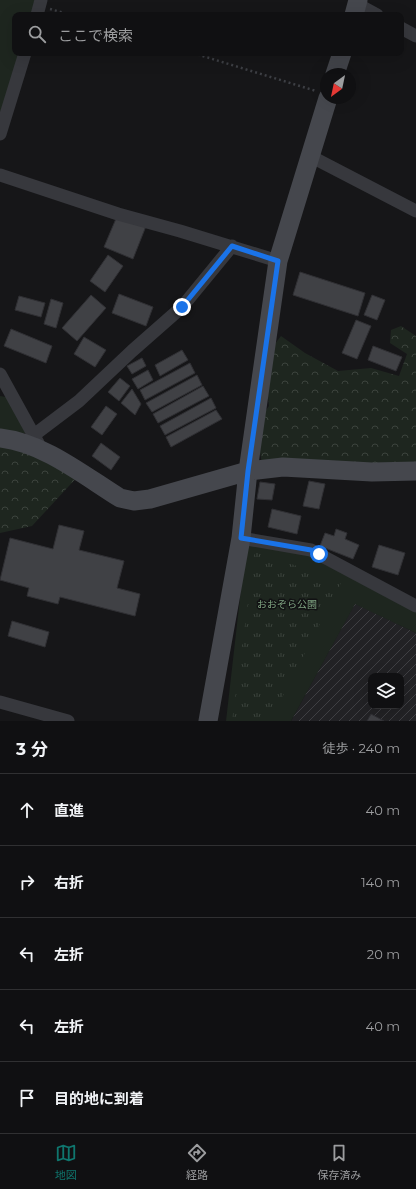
<!DOCTYPE html>
<html lang="ja">
<head>
<meta charset="utf-8">
<style>
  :root { --surface:#101012; --page:#19191b; --text:#f1f3f6; --muted:#9c9d9f; --line:#303032; --accent:#0f766e }
  body { margin:0; font-family:Montserrat,"Noto Sans JP",sans-serif; background:var(--page); color:var(--text) }
  .controls { position:absolute; right:12px; bottom:12px; display:grid; overflow:hidden; border-radius:8px; box-shadow:0 4px 16px #0002 }
  .controls button { width:36px; height:36px; display:grid; place-items:center; padding:0; border:0; border-bottom:1px solid var(--line); background:var(--surface); color:var(--text); font:20px sans-serif }
  .compass { position:absolute; left:320px; top:68px; width:36px; height:36px; border-radius:50%; background:var(--surface); box-shadow:0 4px 16px #0002; rotate:213deg }
  .stop { position:absolute; width:12px; height:12px; margin:-9px; border:3px solid #1a73e8; border-radius:50%; background:#fff }
  .stop.end { background:#1a73e8; border-color:#fff; box-shadow:0 1px 4px #0008 }
  .list { margin:0; padding:0; list-style:none }
  h2 { display:flex; justify-content:space-between; align-items:center; height:52px; margin:0; padding:0 16px; font-size:17px }
  h2 small { font-size:13px; font-weight:400; color:var(--muted) }
  .list li { display:grid; grid-template-columns:26px 1fr auto; gap:12px; align-items:center; box-sizing:border-box; height:72px; padding:0 16px; border-top:1px solid var(--line) }
  .list b { display:block; font-size:15px; white-space:nowrap }
  .list em { font-size:13px; font-style:normal; color:var(--muted) }
  .icon { flex:none; width:22px; height:22px; fill:none; stroke:currentColor; stroke-width:2; stroke-linecap:round; stroke-linejoin:round }
  .map { position:relative; flex:none; width:416px; height:721px; overflow:hidden }
  .search { position:absolute; background:var(--surface); box-shadow:0 4px 16px #0002; left:12px; right:12px; top:12px; height:44px; display:flex; align-items:center; gap:10px; box-sizing:border-box; padding:0 14px; border-radius:8px; color:var(--muted); font-size:15px }
  .sheet { height:412px; background:var(--surface) }
  nav { display:flex; justify-content:space-around; align-items:center; box-sizing:border-box; height:56px; border-top:1px solid var(--line); background:var(--surface); font-size:11px; color:var(--muted) }
  nav a { display:grid; justify-items:center; gap:2px }
  nav .on { color:var(--accent) }
  .map>svg:first-child { display:block }
  .industrial { fill:url(#industrial-furrows); fill-rule:evenodd }
  .green { fill:#1e261f }
  .forest { fill:url(#forest-crowns) }
  .park { fill:url(#park-tufts) }
  .building { fill:#404145; stroke:#303034 }
  .lines { fill:none; stroke-linecap:round; stroke-linejoin:round }
  .path { stroke:#3d3f44; stroke-width:2.5; stroke-dasharray:2 3; stroke-linecap:butt }
  .street { stroke:#37383d; stroke-width:13 }
  .secondary { stroke:#45474d; stroke-width:19 }
  .route { stroke:#1a73e8; stroke-width:5 }
  .labels { text-anchor:middle; dominant-baseline:central; stroke-width:3; stroke-linejoin:round; paint-order:stroke }
  .park-label { font-size:10px; fill:#7fa381; stroke:#111113 }
</style>
</head>
<body>
<div class="map">
<svg width="416" height="721" viewBox="0 0 416 721">
  <defs>
    <pattern id="industrial-furrows" width="10" height="10" patternUnits="userSpaceOnUse"><rect width="10" height="10" fill="#222225"/><path d="M-1 1l2-2M0 10L10 0M9 11l2-2" fill="none" stroke="#3f3f43"/></pattern>
    <pattern id="forest-crowns" width="20" height="18" patternUnits="userSpaceOnUse"><rect width="20" height="18" fill="#1e261f"/><path d="M2 6a3 3 0 1 1 6 0M12 15a3 3 0 1 1 6 0" fill="none" stroke="#3c433d"/></pattern>
    <pattern id="park-tufts" width="24" height="20" patternUnits="userSpaceOnUse"><rect width="24" height="20" fill="#1e261f"/><path d="M3 7l-1-3M5 7V3M7 7l1-3M15 17l-1-3M17 17v-4M19 17l1-3" fill="none" stroke="#3c433d"/></pattern>
  </defs>
  <rect width="100%" height="100%" fill="#161618"/>
  <path class="industrial" d="M 355,603 L 416,633 L 416,721 L 291,721 ZM 371,676 L 401,676 L 401,706 L 371,706 Z"/>
  <path class="green" d="M 0,0 L 41,0 L 37,15 L 15,15 L 15,53 L 25,53 L 0,134 Z
    M 0,396 L 13,398 L 27,433 L 0,433 Z
    M 246,545 L 319,554 L 416,607 L 416,633 L 355,604 L 291,721 L 226,721 Z"/>
  <path class="forest" d="M 401,326 L 416,336 L 416,470 L 263,469 L 255,425 L 269,406 L 264,358 L 281,336 L 305,353 L 338,371 L 371,368 L 399,376 L 407,354 L 390,343 L 391,330 Z
    M 0,439 L 81,473 L 32,526 L 0,533 Z"/>
  <path class="park" d="M 255,550 L 341,583 L 270,721 L 232,721 Z"/>
  <path class="building" d="M 118,214 L 146,226 L 133,259 L 104,247 Z
    M 108,255 L 123,266 L 105,292 L 90,281 Z
    M 300,272 L 365,293 L 358,316 L 293,295 Z
    M 119,294 L 153,307 L 146,326 L 112,313 Z
    M 91,295 L 106,308 L 77,341 L 62,328 Z
    M 372,295 L 385,300 L 377,320 L 364,315 Z
    M 19,296 L 45,303 L 41,317 L 15,310 Z
    M 51,299 L 63,303 L 56,328 L 44,324 Z
    M 356,320 L 371,326 L 357,359 L 342,353 Z
    M 11,329 L 52,346 L 46,363 L 4,346 Z
    M 84,337 L 106,350 L 95,367 L 74,354 Z
    M 373,346 L 402,357 L 396,371 L 368,360 Z
    M 182,350 L 188,360 L 160,376 L 155,365 Z
    M 142,358 L 146,366 L 132,374 L 127,366 Z
    M 190,363 L 195,373 L 145,400 L 140,390 Z
    M 148,370 L 153,380 L 138,389 L 132,379 Z
    M 197,375 L 202,385 L 152,412 L 146,403 Z
    M 120,378 L 130,386 L 119,401 L 108,392 Z
    M 203,386 L 209,396 L 158,423 L 153,414 Z
    M 132,389 L 141,404 L 135,415 L 121,403 Z
    M 211,398 L 216,408 L 165,435 L 160,426 Z
    M 106,406 L 117,414 L 102,435 L 91,427 Z
    M 216,410 L 222,419 L 171,447 L 166,437 Z
    M 101,443 L 120,457 L 111,470 L 92,456 Z
    M 309,481 L 325,484 L 319,509 L 303,506 Z
    M 260,482 L 275,484 L 272,500 L 257,499 Z
    M 272,509 L 301,516 L 297,534 L 268,527 Z
    M 59,525 L 84,531 L 79,550 L 124,561 L 117,588 L 140,594 L 135,616 L 60,597 L 58,604 L 27,596 L 29,588 L 0,580 L 10,538 L 53,549 Z
    M 336,529 L 347,533 L 345,539 L 359,545 L 353,559 L 320,546 L 325,533 L 334,536 Z
    M 379,545 L 405,553 L 398,575 L 372,567 Z
    M 12,621 L 49,632 L 45,647 L 8,636 Z
    M 371,714 L 384,721 L 367,721 Z"/>
  <g class="lines">
    <path class="path" d="M 50,9 L 71,15
      M 193,53 L 316,91"/>
    <path class="street" d="M 357,4 L 377,15
      M 37,15 L 41,0
      M 401,28 L 416,36
      M 0,134 L 25,53
      M 310,156 L 416,211
      M 0,175 L 118,214 L 180,231 L 278,261
      M 0,374 L 38,443
      M 34,435 L 79,401 L 132,351 L 182,307 L 232,246
      M 241,538 L 311,550 L 416,606
      M 0,702 L 68,721"/>
    <path class="secondary" d="M 354,15 L 358,0
      M 335,74 L 342,53
      M 0,438 C 44,443 83,475 120,498 L 134,501 L 150,499 L 248,471 L 283,467 L 372,472 L 416,471
      M 208,721 L 241,538 L 248,471 L 278,261 L 328,98"/>
  </g>
  <g class="lines">
    <path class="route" d="M 182,307 L 232,246 L 278,261 L 248,471 L 241,538 L 311,550 L 319,554"/>
  </g>
  <g class="labels">
    <g class="park-label">
      <text x="287" y="604">おおぞら公園</text>
    </g>
  </g>
</svg>
<div class="controls">
<button><svg class="icon" aria-label="layers" viewBox="0 0 24 24"><path d="M12 4l9 5-9 5-9-5zM3 14l9 5 9-5"/></svg></button>
</div>
<svg class="compass" viewBox="-18 -18 36 36"><path d="M0-13l5 13h-10z" fill="#e53935"/><path d="M0 13l5-13h-10z" fill="#9c9d9f"/></svg>
<div class="stop" style="left:319px;top:554px"></div>
<div class="stop end" style="left:182px;top:307px"></div>
<div class="search"><svg class="icon" aria-label="search" viewBox="0 0 24 24"><circle cx="10" cy="10" r="6"/><path d="M15 15l6 6"/></svg>ここで検索</div>
</div>
<section class="sheet">
<h2>3 分<small>徒歩 · 240 m</small></h2>
<ul class="list">
<li><svg class="icon" aria-label="ahead" viewBox="0 0 24 24"><path d="M12 20V5M6 11l6-6 6 6"/></svg><div><b>直進</b></div><em>40 m</em></li>
<li><svg class="icon" aria-label="right" viewBox="0 0 24 24"><path d="M7 20v-9h11M14 6l5 5-5 5"/></svg><div><b>右折</b></div><em>140 m</em></li>
<li><svg class="icon" aria-label="left" viewBox="0 0 24 24"><path d="M17 20v-9H6M10 6l-5 5 5 5"/></svg><div><b>左折</b></div><em>20 m</em></li>
<li><svg class="icon" aria-label="left" viewBox="0 0 24 24"><path d="M17 20v-9H6M10 6l-5 5 5 5"/></svg><div><b>左折</b></div><em>40 m</em></li>
<li><svg class="icon" aria-label="arrive" viewBox="0 0 24 24"><path d="M6 21V4h12l-3 4 3 4H6"/></svg><div><b>目的地に到着</b></div></li>
</ul>
</section>
<nav>
<a class="on"><svg class="icon" aria-label="map" viewBox="0 0 24 24"><path d="M3 6l6-2 6 2 6-2v14l-6 2-6-2-6 2zM9 4v14M15 6v14"/></svg>地図</a>
<a><svg class="icon" aria-label="directions" viewBox="0 0 24 24"><path d="M12 3l9 9-9 9-9-9zM9 14v-3h6M13 9l2 2-2 2"/></svg>経路</a>
<a><svg class="icon" aria-label="saved" viewBox="0 0 24 24"><path d="M7 4h10v16l-5-4-5 4z"/></svg>保存済み</a>
</nav>
</body>
</html>
